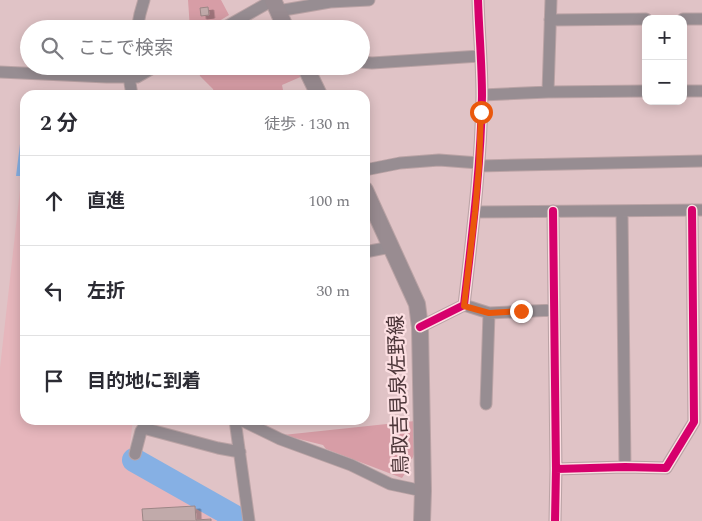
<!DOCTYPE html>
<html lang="ja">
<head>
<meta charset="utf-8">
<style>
  :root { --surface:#fff; --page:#f2f2f3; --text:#2b2b33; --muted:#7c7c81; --line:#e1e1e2 }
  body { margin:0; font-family:Spectral,"Noto Sans JP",serif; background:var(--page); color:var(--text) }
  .controls { position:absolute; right:15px; top:15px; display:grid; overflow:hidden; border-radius:10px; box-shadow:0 2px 12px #0003 }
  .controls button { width:45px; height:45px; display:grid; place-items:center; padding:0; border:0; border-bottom:1px solid var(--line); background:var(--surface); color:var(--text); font:25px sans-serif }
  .stop { position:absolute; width:15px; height:15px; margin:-11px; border:4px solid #ea580c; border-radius:50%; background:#fff }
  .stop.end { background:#ea580c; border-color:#fff; box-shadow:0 1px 5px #0008 }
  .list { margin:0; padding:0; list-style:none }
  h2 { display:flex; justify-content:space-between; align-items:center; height:65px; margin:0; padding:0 20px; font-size:21px }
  h2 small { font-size:16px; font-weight:400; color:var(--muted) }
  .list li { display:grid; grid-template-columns:32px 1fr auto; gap:15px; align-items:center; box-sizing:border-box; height:90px; padding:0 20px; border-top:1px solid var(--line) }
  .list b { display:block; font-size:19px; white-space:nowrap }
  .list em { font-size:16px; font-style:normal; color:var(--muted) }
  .icon { flex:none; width:28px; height:28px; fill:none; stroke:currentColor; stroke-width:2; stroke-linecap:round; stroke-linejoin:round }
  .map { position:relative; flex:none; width:702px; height:521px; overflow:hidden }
  .search { position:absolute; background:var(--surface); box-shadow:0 2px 12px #0003; left:20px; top:20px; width:350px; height:55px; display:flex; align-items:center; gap:12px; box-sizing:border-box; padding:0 18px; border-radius:28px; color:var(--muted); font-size:19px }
  .panel { position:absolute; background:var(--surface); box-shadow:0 2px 12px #0003; left:20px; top:90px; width:350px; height:335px; border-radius:15px }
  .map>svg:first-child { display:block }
  .built { fill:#e6b6bc }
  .green { fill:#d79da6 }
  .water { fill:#86b0e4 }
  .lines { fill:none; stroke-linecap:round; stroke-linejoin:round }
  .river { stroke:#86b0e4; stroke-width:24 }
  .building { fill:#c1aaaa; stroke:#9c8686; filter:url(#shadow) }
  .minor-casing { stroke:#baa3a5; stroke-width:13 }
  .secondary-casing { stroke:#baa3a5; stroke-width:18 }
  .minor { stroke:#978d92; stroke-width:11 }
  .secondary { stroke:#998c91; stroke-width:16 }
  .cycleway-casing { stroke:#fcdfe2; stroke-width:11 }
  .cycleway { stroke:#d6006c; stroke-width:8 }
  .route { stroke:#ea580c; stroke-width:6 }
  .labels { text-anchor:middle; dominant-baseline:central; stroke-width:4.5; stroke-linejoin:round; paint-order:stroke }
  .street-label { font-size:20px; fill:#4b3538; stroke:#fcdfe2 }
</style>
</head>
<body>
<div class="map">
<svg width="702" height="521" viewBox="0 0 702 521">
  <defs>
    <filter id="shadow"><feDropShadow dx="5.5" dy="3" stdDeviation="0" flood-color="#0004"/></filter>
  </defs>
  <rect width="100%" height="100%" fill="#e0c3c6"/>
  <path class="built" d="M 21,181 L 25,181 L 25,420 L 133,420 L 128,461 L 215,511 L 216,521 L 0,521 L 0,368 Z"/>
  <path class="green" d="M 188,0 L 221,0 L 229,15 L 206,29 L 190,29 Z
    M 198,66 L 272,66 L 274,69 L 281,66 L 300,66 L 305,75 L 282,85 L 284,95 L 215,95 L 213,89 L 200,76 Z
    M 415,421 L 415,452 L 412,459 L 406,457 L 402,471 L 406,472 L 402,478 L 326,449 L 323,445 L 283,435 Z"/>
  <path class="water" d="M 20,144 L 25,144 L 25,176 L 16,176 Z"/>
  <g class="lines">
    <path class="river" d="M 134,460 L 242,521"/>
  </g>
  <path class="building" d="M 208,7 L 209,15 L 201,16 L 200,8 Z
    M 195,506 L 196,520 L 211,519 L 211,521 L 143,521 L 142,509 Z"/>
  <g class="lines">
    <g class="minor-casing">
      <path id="minor" d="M 278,11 L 330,2 L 369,0
        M 683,19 L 702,19
        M 550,20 L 646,19
        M 137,29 L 140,14 L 144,0
        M 222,29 L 273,0
        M 361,62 L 372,63 L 480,56
        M 131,66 L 129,77 L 132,95
        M 0,72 L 107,77 L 137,77 L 156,66
        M 683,91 L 702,91
        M 548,92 L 551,0
        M 482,95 L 548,92 L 646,91
        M 479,166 L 702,161
        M 365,170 L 400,163 L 439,160 L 479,163
        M 553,211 L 556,469 L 555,521
        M 622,211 L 625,467
        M 475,212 L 702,210
        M 365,252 L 391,247
        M 464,305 L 489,313 L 554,310
        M 420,327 L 464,305 C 472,236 481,166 482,96 C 482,64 479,32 478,0
        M 486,404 L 489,313
        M 235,420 L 249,521
        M 241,420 L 280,439 L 351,465 L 390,484 L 423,491
        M 135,454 L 141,431 L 143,428 L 218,448 L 240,452
        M 556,469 L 625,467 L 666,468 L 694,422 L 692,210"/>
    </g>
    <g class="secondary-casing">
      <path id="secondary" d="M 273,0 L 286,29
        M 305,66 L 319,95
        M 365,190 L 417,304 L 420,327 L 423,491 L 422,521"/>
    </g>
    <use href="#minor" class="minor"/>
    <use href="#secondary" class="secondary"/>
    <g class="cycleway-casing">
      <path id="cycleway" d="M 553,211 L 556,469 L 555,521
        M 420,327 L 464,305 C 472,236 481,166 482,96 C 482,64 479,32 478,0
        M 556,469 L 625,467 L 666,468 L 694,422 L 692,210"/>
    </g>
    <use href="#cycleway" class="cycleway"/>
  </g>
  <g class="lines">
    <path class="route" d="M 481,112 L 479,166 L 475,212 L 464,306 L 489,313 L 521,311"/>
  </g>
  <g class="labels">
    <g class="street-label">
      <text transform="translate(399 395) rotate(-92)">鳥取吉見泉佐野線</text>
    </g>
  </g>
</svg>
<div class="controls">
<button>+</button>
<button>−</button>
</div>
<div class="stop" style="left:481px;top:112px"></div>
<div class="stop end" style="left:521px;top:311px"></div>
<div class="search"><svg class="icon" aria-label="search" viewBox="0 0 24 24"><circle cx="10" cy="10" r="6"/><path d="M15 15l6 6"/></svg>ここで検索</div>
<section class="panel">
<h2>2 分<small>徒歩 · 130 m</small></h2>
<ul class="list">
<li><svg class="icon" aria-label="ahead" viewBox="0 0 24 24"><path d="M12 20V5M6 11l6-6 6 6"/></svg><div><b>直進</b></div><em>100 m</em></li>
<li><svg class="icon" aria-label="left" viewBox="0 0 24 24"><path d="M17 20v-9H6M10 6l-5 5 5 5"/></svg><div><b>左折</b></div><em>30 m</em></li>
<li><svg class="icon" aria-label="arrive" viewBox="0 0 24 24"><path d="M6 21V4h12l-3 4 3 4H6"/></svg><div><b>目的地に到着</b></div></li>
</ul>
</section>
</div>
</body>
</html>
